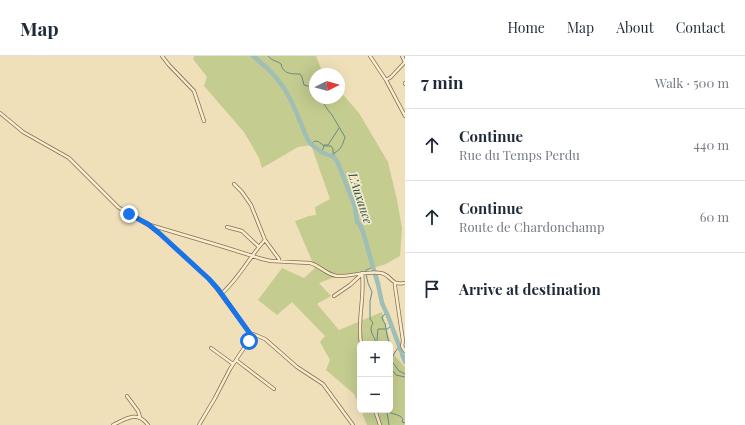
<!DOCTYPE html>
<html lang="en">
<head>
<meta charset="utf-8">
<style>
  :root { --surface:#fff; --page:#f2f2f3; --text:#1f2937; --muted:#747a83; --line:#e0e1e3 }
  body { margin:0; font-family:"Playfair Display",serif; background:var(--page); color:var(--text) }
  .controls { position:absolute; right:12px; bottom:12px; display:grid; overflow:hidden; border-radius:6px; box-shadow:0 4px 16px #0002 }
  .controls button { width:36px; height:36px; display:grid; place-items:center; padding:0; border:0; border-bottom:1px solid var(--line); background:var(--surface); color:var(--text); font:20px sans-serif }
  .compass { position:absolute; left:309px; top:12px; width:36px; height:36px; border-radius:50%; background:var(--surface); box-shadow:0 4px 16px #0002; rotate:85deg }
  .stop { position:absolute; width:12px; height:12px; margin:-9px; border:3px solid #1a73e8; border-radius:50%; background:#fff }
  .stop.end { background:#1a73e8; border-color:#fff; box-shadow:0 1px 4px #0008 }
  .list { margin:0; padding:0; list-style:none }
  h2 { display:flex; justify-content:space-between; align-items:center; height:52px; margin:0; padding:0 16px; font-size:17px }
  h2 small { font-size:13px; font-weight:400; color:var(--muted) }
  .list li { display:grid; grid-template-columns:26px 1fr auto; gap:12px; align-items:center; box-sizing:border-box; height:72px; padding:0 16px; border-top:1px solid var(--line) }
  .list b { display:block; font-size:15px; white-space:nowrap }
  .list p { margin:0; font-size:13px; white-space:nowrap; color:var(--muted) }
  .list em { font-size:13px; font-style:normal; color:var(--muted) }
  .icon { flex:none; width:22px; height:22px; fill:none; stroke:currentColor; stroke-width:2; stroke-linecap:round; stroke-linejoin:round }
  .map { position:relative; flex:none; width:405px; height:369px; overflow:hidden }
  header { display:flex; align-items:center; gap:24px; box-sizing:border-box; height:56px; padding:0 20px; background:var(--surface); border-bottom:1px solid var(--line) }
  header strong { font-size:19px }
  nav { display:flex; gap:22px; margin-inline-start:auto; font-size:14px }
  main { display:flex }
  aside { flex:1; background:var(--surface) }
  .map>svg:first-child { display:block }
  .green { fill:#c5cc8f }
  .lines { fill:none; stroke-linecap:round; stroke-linejoin:round }
  .stream { stroke:#678c83; stroke-width:1 }
  .river { stroke:#9fbfb6; stroke-width:4.5 }
  .minor-casing { stroke:#866f54; stroke-width:4 }
  .minor { stroke:#faedcd; stroke-width:2.5 }
  .route { stroke:#1a73e8; stroke-width:5 }
  .labels { text-anchor:middle; dominant-baseline:central; stroke-width:3.5; stroke-linejoin:round; paint-order:stroke }
  .water-label { font-size:12px; font-style:italic; fill:#285552; stroke:#f6eaca }
</style>
</head>
<body>
<header>
<strong>Map</strong>
<nav><a>Home</a><a>Map</a><a>About</a><a>Contact</a></nav>
</header>
<main>
<div class="map">
<svg width="405" height="369" viewBox="0 0 405 369">
  <rect width="100%" height="100%" fill="#efe0ba"/>
  <path class="green" d="M 194,0 L 316,0 L 322,15 L 325,18 L 315,18 L 315,42 L 339,42 L 339,34 L 359,57 L 388,106 L 397,144 L 402,172 L 400,200 L 386,208 L 361,216 L 335,221 L 319,227 L 331,240 L 317,248 L 339,274 L 382,256 L 394,299 L 405,311 L 405,369 L 367,369 L 361,354 L 390,354 L 390,288 L 360,288 L 360,352 L 354,338 L 326,314 L 330,304 L 320,286 L 325,280 L 292,246 L 277,259 L 258,244 L 282,212 L 304,222 L 315,212 L 295,165 L 309,160 L 316,159 L 315,151 L 330,143 L 311,89 L 298,91 L 262,112 L 259,102 L 244,76 L 204,30 L 207,21 L 193,3 Z"/>
  <g class="lines">
    <path class="stream" d="M 268,0 C 273,6 276,4 281,8 C 283,18 291,18 300,18 L 302,21 L 304,29 L 308,30 L 315,35
      M 320,42 L 328,54 L 332,59 L 345,81 C 343,88 341,94 334,97 L 334,101
      M 311,88 C 318,81 319,88 325,90 C 326,90 329,90 331,90 L 333,93 L 333,98
      M 322,96 L 324,89 L 328,89 L 339,72
      M 366,215 L 366,214 L 374,211
      M 366,218 L 368,227 L 372,236 L 370,245 L 370,263 L 373,267 C 372,269 371,271 371,273 C 371,279 376,282 376,288
      M 386,273 L 385,267 L 383,265 L 382,261 L 386,257
      M 377,285 L 378,273 L 386,273
      M 389,288 L 386,274 L 390,271 L 391,269
      M 390,290 L 390,294
      M 390,303 L 399,315 L 405,318
      M 391,304 L 395,296 L 399,291
      M 390,311 L 396,319 L 405,321
      M 386,354 C 390,359 399,357 403,363 L 402,366 L 405,367
      M 387,356 L 389,369"/>
    <path class="river" d="M 253,0 C 267,11 280,23 288,39 C 296,53 301,69 308,84 L 311,88 L 323,97 L 334,101 L 338,107 L 355,151 L 357,166 L 360,169 L 363,176 L 366,186 L 368,194 L 378,228 L 382,247 L 388,260 L 401,295
      M 402,298 L 405,306"/>
    <g class="minor-casing">
      <path id="minor" d="M 162,0 L 169,9 L 194,35 L 204,65
        M 370,0 L 386,24 L 405,60
        M 402,0 L 405,6
        M 386,24 L 391,21 L 405,6
        M 405,27 L 405,28
        M 0,57 L 23,76 L 69,102 L 118,151 L 124,155 L 148,169 L 159,177 L 209,223 L 217,233 L 251,279
        M 234,128 L 242,136 L 251,149 L 265,184 L 279,203 L 279,205
        M 150,169 L 224,191 L 262,203 L 271,205 L 310,207 C 321,210 325,218 337,220 C 352,221 367,214 381,217 C 392,219 390,230 405,227
        M 227,171 L 242,175 L 259,191
        M 395,227 L 395,230 L 403,285 L 402,290 L 405,295
        M 221,238 C 239,223 249,201 265,184
        M 334,240 L 350,229 L 362,218
        M 251,279 L 253,278 L 265,283 L 297,311 L 323,328 L 353,369
        M 361,288 C 357,264 365,241 362,217
        M 211,292 L 233,308
        M 236,304 L 274,333
        M 127,340 L 138,355 L 140,361
        M 375,354 L 380,369
        M 113,369 C 126,363 137,354 148,369
        M 199,369 L 215,342 L 230,313 L 248,286 L 251,279"/>
    </g>
    <use href="#minor" class="minor"/>
  </g>
  <g class="lines">
    <path class="route" d="M 129,158 L 148,168 L 159,177 L 209,223 L 218,233 L 251,279 L 249,285"/>
  </g>
  <g class="labels">
    <g class="water-label">
      <text transform="translate(361 142) rotate(72)">L’Auxance</text>
    </g>
  </g>
</svg>
<div class="controls">
<button>+</button>
<button>−</button>
</div>
<svg class="compass" viewBox="-18 -18 36 36"><path d="M0-13l5 13h-10z" fill="#e53935"/><path d="M0 13l5-13h-10z" fill="#747a83"/></svg>
<div class="stop" style="left:249px;top:285px"></div>
<div class="stop end" style="left:129px;top:158px"></div>
</div>
<aside>
<h2>7 min<small>Walk · 500 m</small></h2>
<ul class="list">
<li><svg class="icon" aria-label="ahead" viewBox="0 0 24 24"><path d="M12 20V5M6 11l6-6 6 6"/></svg><div><b>Continue</b><p>Rue du Temps Perdu</p></div><em>440 m</em></li>
<li><svg class="icon" aria-label="ahead" viewBox="0 0 24 24"><path d="M12 20V5M6 11l6-6 6 6"/></svg><div><b>Continue</b><p>Route de Chardonchamp</p></div><em>60 m</em></li>
<li><svg class="icon" aria-label="arrive" viewBox="0 0 24 24"><path d="M6 21V4h12l-3 4 3 4H6"/></svg><div><b>Arrive at destination</b></div></li>
</ul>
</aside>
</main>
</body>
</html>
